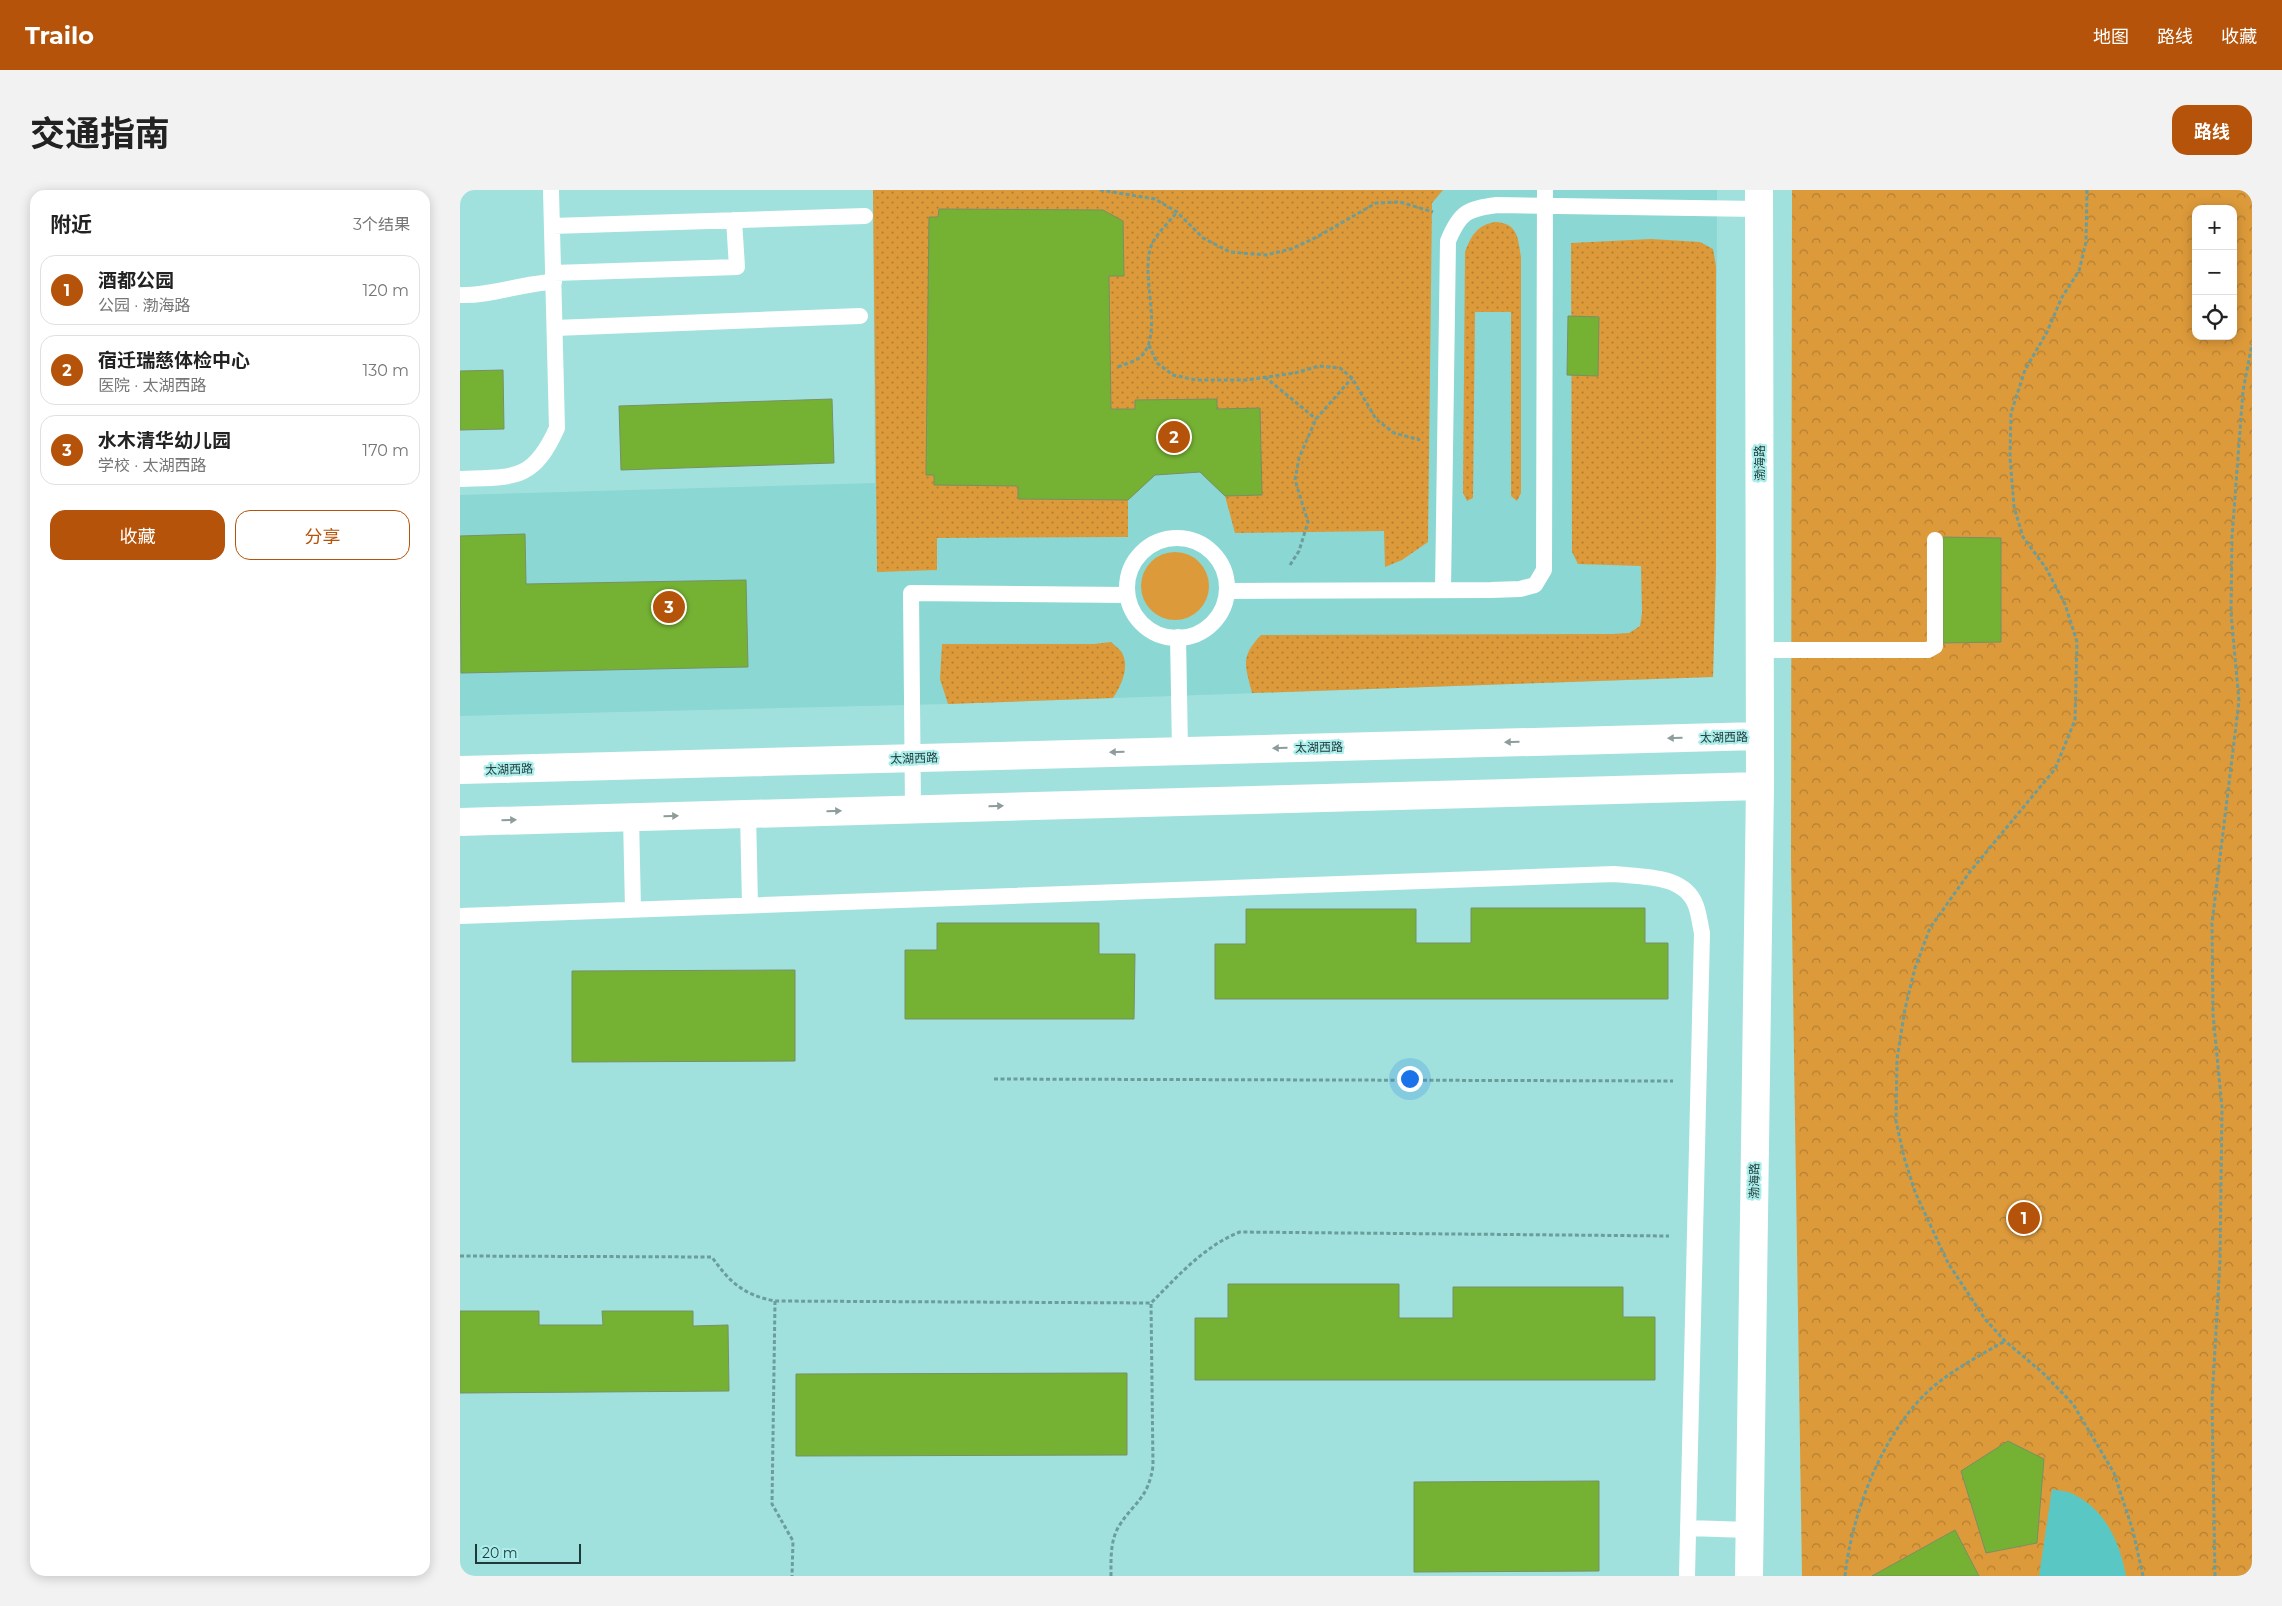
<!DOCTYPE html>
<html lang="zh">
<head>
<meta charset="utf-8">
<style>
  :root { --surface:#fff; --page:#f2f2f2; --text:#222; --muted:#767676; --line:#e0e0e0; --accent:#b45309 }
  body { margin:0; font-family:Montserrat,"Noto Sans SC",sans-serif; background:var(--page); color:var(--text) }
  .controls { position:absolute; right:15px; top:15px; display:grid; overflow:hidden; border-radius:10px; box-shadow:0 2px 12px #0003 }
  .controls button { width:45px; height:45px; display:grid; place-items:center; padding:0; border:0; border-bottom:1px solid var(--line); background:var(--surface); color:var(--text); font:25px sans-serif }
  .scale { position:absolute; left:15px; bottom:12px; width:106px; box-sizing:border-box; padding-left:5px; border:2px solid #1e3938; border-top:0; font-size:14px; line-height:18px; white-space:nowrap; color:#1e3938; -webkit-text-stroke:4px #aceeeb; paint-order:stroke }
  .you { position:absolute; left:949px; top:888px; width:18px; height:18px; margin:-12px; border:4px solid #fff; border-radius:50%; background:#1a73e8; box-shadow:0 0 0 8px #1a73e833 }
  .badge { display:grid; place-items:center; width:32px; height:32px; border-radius:50%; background:var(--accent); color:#fff; font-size:16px; font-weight:700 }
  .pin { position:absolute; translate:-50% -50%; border:2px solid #fff; box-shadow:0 1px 5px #0006 }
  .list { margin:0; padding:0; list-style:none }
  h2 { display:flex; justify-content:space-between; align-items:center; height:65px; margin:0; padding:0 20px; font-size:21px }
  h2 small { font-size:16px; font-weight:400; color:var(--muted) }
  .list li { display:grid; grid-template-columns:32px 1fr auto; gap:15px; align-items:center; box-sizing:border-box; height:70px; margin:0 10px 10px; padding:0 10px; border:1px solid var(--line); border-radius:15px }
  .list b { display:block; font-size:19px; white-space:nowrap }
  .list p { margin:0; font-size:16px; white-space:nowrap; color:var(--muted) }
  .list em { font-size:16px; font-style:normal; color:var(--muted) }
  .actions { display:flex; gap:10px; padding:15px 20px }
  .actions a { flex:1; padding:11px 0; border:1px solid var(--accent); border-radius:15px; text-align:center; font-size:18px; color:var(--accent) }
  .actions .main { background:var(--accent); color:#fff }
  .icon { flex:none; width:28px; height:28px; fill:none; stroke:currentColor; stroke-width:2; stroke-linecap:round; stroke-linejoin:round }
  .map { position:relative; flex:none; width:1792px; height:1386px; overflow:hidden; border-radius:15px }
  header { display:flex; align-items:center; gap:30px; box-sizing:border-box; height:70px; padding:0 25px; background:var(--accent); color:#fff }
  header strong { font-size:24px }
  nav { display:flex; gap:28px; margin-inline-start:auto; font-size:18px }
  .intro { display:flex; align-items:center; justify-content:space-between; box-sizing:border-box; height:120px; padding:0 30px }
  h1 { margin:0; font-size:35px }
  .button { padding:12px 22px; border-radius:15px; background:var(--accent); color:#fff; font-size:18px; font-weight:700 }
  main { display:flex; gap:30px; padding:0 30px }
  aside { flex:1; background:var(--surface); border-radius:15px; box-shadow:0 2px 12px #0003 }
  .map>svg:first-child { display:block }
  .built { fill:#8bd7d3 }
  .grass { fill:#dd9a3a }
  .forest { fill:url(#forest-crowns); fill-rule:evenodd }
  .garden { fill:url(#garden-dots) }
  .water { fill:#59c8c4 }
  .building { fill:#75b233; stroke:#789066 }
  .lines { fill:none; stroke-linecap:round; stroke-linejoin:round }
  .path { stroke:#6b9d9b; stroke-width:3; stroke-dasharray:4 2.5; stroke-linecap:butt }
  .service { stroke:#fff; stroke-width:16 }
  .tertiary { stroke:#fff; stroke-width:28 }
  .oneway { fill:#8e9c9c }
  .labels { text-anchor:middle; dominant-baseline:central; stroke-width:4.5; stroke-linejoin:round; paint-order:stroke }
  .street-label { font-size:12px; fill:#1e3938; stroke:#aceeeb }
</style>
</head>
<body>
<header>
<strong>Trailo</strong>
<nav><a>地图</a><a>路线</a><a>收藏</a></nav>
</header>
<div class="intro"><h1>交通指南</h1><a class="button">路线</a></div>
<main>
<aside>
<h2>附近<small>3个结果</small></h2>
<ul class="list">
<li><span class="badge">1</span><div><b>酒都公园</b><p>公园 · 渤海路</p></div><em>120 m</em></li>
<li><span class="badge">2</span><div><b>宿迁瑞慈体检中心</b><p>医院 · 太湖西路</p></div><em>130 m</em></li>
<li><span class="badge">3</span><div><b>水木清华幼儿园</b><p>学校 · 太湖西路</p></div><em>170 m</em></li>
</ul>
<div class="actions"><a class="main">收藏</a><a>分享</a></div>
</aside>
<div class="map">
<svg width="1792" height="1386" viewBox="0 0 1792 1386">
  <defs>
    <pattern id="forest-crowns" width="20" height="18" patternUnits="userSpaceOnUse" patternTransform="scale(1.25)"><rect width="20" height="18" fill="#dd9a3a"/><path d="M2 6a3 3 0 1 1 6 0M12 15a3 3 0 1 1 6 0" fill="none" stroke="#b37f32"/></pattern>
    <pattern id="garden-dots" width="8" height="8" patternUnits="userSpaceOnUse" patternTransform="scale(1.25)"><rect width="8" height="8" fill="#dd9a3a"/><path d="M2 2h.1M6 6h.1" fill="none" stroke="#b37f32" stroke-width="1.8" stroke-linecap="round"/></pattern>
  </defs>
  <rect width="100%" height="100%" fill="#a0e1de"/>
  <path class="built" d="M 413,0 L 1257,0 L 1256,378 L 1253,487 L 488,514 L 0,526 L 0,305 L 415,293 Z"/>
  <path class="grass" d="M681 396a34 34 0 1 1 68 0a34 34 0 1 1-68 0Z"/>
  <path class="forest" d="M 1332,0 L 1792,0 L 1792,1386 L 1342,1386 L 1331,669 ZM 1736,19 L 1773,19 L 1773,146 L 1736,146 Z"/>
  <path class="garden" d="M 413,0 L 983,0 L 972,13 L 968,352 L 942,370 L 925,377 L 924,341 L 775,343 L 765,306 L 740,282 L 695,285 L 668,310 L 668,347 L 477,348 L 477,380 L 417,382 Z
    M 1035,32 C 1058,33 1058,48 1061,67 L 1061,303 L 1057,311 L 1051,306 L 1051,122 L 1015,122 L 1013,308 L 1007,311 L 1003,303 L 1005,62 C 1011,46 1017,35 1035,32 Z
    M 1191,49 L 1240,52 L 1253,59 L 1256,76 L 1256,378 L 1253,487 L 792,503 C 785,475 780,467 801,445 L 1152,444 L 1169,443 L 1180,436 L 1182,423 L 1181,376 L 1118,374 L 1112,362 L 1111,53 Z
    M 651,452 C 654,455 660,459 662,463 C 670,477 661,496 653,508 L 488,514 L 480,489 L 482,454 L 634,454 Z"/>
  <path class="water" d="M 1592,1299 C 1599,1301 1609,1301 1615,1305 C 1646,1321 1660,1353 1666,1386 L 1579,1386 Z"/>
  <path class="building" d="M 479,19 L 643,20 L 663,31 L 664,86 L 649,86 L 651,219 L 675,219 L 675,210 L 757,209 L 757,219 L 800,218 L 802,305 L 765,306 L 740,282 L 695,285 L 668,310 L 558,309 L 558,296 L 474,295 L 474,285 L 466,285 L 469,27 L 478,27 Z
    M 1108,126 L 1139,127 L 1138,186 L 1107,185 Z
    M 43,180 L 44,239 L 0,240 L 0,181 Z
    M 372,209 L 374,273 L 161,280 L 159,216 Z
    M 65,344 L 66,394 L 286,390 L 288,477 L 1,483 L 0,346 Z
    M 1483,347 L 1541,348 L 1541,452 L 1483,453 Z
    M 1011,718 L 1185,718 L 1185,753 L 1208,753 L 1208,809 L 755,809 L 755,754 L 786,754 L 786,719 L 956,719 L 956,753 L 1011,753 Z
    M 477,733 L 639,733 L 639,764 L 675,764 L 674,829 L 445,829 L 445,760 L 477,760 Z
    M 335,780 L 335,871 L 112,872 L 112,781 Z
    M 768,1094 L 939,1094 L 939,1128 L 993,1128 L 993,1097 L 1163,1097 L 1163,1127 L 1195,1127 L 1195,1190 L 735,1190 L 735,1128 L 768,1128 Z
    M 0,1121 L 79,1121 L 79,1135 L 143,1135 L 142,1121 L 233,1121 L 233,1136 L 268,1135 L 269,1201 L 0,1203 Z
    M 667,1183 L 667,1265 L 336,1266 L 336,1184 Z
    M 1548,1251 L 1584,1269 L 1577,1353 L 1526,1363 L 1501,1281 Z
    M 1139,1291 L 1139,1381 L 954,1382 L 954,1292 Z
    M 1495,1340 L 1519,1386 L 1412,1386 Z"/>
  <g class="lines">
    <path class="path" d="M 640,0 L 695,9 L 717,22 L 743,48 L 770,62 L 806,65 L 831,59 L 855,48 L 916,13 L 940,12 L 973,22
      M 1627,0 L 1626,52 L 1619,81 L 1602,107 L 1587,142 L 1565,180 L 1551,223 L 1550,267 L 1554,317 L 1563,347 L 1586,378 L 1605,414 L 1617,452 L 1615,530 L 1595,579 L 1509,683 L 1470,738 L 1455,778 L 1445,819 L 1437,869 L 1436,931 L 1444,967 L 1455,1002 L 1488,1073 L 1525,1129 L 1545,1151 L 1583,1183 L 1613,1214 L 1654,1283 L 1673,1341 L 1683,1386
      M 689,155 L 697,173 L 713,185 L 736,190 L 786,190 L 835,183 L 859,176 L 880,178 L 892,188 L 916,229 L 934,243 L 960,250
      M 658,177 C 665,174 673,172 679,168 C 707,146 677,81 693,52 C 699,41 710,31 717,22
      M 805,187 L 856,229
      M 830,375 L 839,361 L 848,332 L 835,290 L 839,268 L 856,229 L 892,188
      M 534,889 L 1213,891
      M 0,1066 L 252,1067 C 270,1093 284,1105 315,1111 L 691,1113 C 718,1086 744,1056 780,1042 L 1209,1046
      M 315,1111 L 312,1314 L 333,1351 L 332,1386
      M 651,1386 C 651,1369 650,1351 659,1336 C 675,1311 688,1309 693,1276 L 691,1113
      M 1385,1386 C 1392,1320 1427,1229 1483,1189 C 1502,1175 1524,1163 1545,1151
      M 1755,1386 L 1752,1211 L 1760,1071 L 1762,918 L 1753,824 L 1752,733 L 1779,511 L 1771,423 L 1772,347 L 1783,201 L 1792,154"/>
    <path class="service" d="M 92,36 L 405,26
      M 94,83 L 277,77 L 274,30
      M 0,105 C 32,106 62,93 94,92
      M 95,138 L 400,126
      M 0,289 C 53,287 73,292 97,238 L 91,0
      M667 398a50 50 0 1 1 100 0a50 50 0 1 1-100 0Z
      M 983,400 L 988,51 C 1000,22 1007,19 1037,15 L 1299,19
      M 767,401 L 1031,400 L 1060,399 L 1075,395 L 1084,380 L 1085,0
      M 718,447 L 720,560
      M 1299,460 L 1468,460 L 1475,456 L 1475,350
      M 453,619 L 451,403 L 667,405
      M 288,623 L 290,715
      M 171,627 L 173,719
      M 0,726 L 1154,684 C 1181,687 1225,684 1236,716 C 1239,724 1240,734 1242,743 L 1227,1386
      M 1228,1338 L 1289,1340"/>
    <path class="tertiary" d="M 0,580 L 1299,546
      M 0,632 L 1300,596
      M 1289,1386 L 1300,596 L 1299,0"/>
  </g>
  <defs><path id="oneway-solid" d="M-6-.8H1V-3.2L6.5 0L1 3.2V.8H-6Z" transform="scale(1.25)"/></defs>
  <g class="oneway">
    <use href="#oneway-solid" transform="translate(1215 548) rotate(179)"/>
    <use href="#oneway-solid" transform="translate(1052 552) rotate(179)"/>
    <use href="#oneway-solid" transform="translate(820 558) rotate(179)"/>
    <use href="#oneway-solid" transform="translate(657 562) rotate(178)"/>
    <use href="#oneway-solid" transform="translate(536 616) rotate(-2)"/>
    <use href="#oneway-solid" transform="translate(374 621) rotate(-2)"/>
    <use href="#oneway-solid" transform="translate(211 626) rotate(-2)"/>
    <use href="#oneway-solid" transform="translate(49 630) rotate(-2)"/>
  </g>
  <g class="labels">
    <g class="street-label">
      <text transform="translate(1299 273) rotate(-90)">渤海路</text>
      <text transform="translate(1264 547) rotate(-1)">太湖西路</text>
      <text transform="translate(859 557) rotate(-1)">太湖西路</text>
      <text transform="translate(454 568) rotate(-2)">太湖西路</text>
      <text transform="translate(49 579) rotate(-2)">太湖西路</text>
      <text transform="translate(1294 991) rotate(-89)">渤海路</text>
    </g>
  </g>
</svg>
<div class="controls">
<button>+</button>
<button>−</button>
<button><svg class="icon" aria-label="locate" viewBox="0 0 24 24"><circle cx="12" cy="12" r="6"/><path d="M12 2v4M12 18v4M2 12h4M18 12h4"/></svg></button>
</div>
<div class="scale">20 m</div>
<div class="you"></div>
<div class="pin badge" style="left:1564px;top:1028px">1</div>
<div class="pin badge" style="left:714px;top:247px">2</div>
<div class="pin badge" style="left:209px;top:417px">3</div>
</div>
</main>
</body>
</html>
